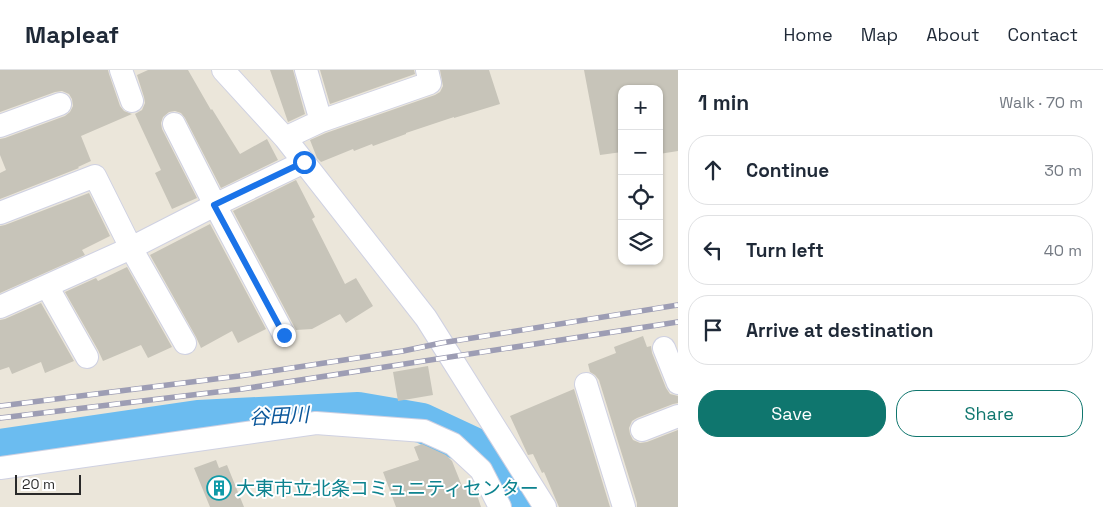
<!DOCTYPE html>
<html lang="en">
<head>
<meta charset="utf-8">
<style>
  :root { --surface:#fff; --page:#f6f6f7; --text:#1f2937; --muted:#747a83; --line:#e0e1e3; --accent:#0f766e }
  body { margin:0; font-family:"Space Grotesk","Noto Sans JP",sans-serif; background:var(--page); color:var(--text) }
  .controls { position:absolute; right:15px; top:15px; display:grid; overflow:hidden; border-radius:10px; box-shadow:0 1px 4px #0004 }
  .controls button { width:45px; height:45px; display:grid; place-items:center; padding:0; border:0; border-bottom:1px solid var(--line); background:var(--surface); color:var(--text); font:25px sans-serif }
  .scale { position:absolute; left:15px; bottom:12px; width:66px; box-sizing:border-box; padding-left:5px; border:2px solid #292929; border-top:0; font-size:14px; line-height:18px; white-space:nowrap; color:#292929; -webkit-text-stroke:4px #fff; paint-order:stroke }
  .stop { position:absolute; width:15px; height:15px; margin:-11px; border:4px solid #1a73e8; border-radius:50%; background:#fff }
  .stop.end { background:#1a73e8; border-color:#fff; box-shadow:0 1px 5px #0008 }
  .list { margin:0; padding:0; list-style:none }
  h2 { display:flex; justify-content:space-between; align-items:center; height:65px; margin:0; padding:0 20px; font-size:21px }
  h2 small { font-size:16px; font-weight:400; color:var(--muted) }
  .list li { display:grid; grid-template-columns:32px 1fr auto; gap:15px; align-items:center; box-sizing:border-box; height:70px; margin:0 10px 10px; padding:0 10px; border:1px solid var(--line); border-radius:20px }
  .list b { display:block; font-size:19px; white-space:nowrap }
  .list em { font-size:16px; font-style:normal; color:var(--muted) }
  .actions { display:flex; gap:10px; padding:15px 20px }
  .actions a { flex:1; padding:11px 0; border:1px solid var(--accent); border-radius:20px; text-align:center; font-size:18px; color:var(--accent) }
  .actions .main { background:var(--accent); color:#fff }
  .icon { flex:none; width:28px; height:28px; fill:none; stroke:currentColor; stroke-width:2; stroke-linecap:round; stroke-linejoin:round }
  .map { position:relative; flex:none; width:678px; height:437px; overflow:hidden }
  header { display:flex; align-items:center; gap:30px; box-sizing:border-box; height:70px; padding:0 25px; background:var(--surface); border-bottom:1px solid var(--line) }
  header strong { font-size:24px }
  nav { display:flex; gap:28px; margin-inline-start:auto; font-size:18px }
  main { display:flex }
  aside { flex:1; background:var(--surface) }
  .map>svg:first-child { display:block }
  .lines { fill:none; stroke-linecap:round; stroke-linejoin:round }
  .river { stroke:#6bbcf0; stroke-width:40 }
  .building { fill:#c7c4b9 }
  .street-casing { stroke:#cfd1e2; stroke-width:24 }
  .street { stroke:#fff; stroke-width:22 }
  .rail-casing { stroke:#9d9db4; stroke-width:5.5 }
  .rail { stroke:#fff; stroke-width:4; stroke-dasharray:11; stroke-linecap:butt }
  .route { stroke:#1a73e8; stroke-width:6 }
  .labels { text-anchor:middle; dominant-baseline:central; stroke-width:4; stroke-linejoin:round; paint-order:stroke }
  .culture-label { font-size:19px; fill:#0d838f; stroke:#fff; text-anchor:start }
  .water-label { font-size:20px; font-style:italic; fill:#0b579a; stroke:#fff }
</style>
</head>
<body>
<header>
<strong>Mapleaf</strong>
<nav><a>Home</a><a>Map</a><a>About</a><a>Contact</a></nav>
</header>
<main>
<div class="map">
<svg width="678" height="437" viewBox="0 0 678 437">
  <rect width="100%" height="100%" fill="#ebe6da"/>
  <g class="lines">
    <path class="river" d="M 0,379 L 198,350 L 358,342 L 422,353 L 482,381 L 524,437"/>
  </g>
  <path class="building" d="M 0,0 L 108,0 L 109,4 L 120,36 L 124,41 L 132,44 L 81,66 L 91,91 L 78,97 L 79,98 L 0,129 L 0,103 L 6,100 L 0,85 L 0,69 L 5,68 L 65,46 L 70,42 L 73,36 L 72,29 L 69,24 L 62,21 L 55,22 L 0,42 Z
    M 148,0 L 188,0 L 211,40 L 212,39 L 240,84 L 267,69 L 278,90 L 221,118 L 185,48 L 181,43 L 175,41 L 169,42 L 163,47 L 161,53 L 162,59 L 197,128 L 172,139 L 155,103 L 161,100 L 135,44 L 142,40 L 145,33 L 144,27 L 137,5 Z
    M 270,0 L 293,0 L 305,44 L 288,52 Z
    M 320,0 L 414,0 L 415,4 L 330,34 Z
    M 440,0 L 489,0 L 500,34 L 454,48 L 454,47 L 406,63 L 406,64 L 373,76 L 372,74 L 354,81 L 353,79 L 321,92 L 317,88 L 310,70 L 326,63 L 435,25 L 440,22 L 443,16 Z
    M 584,0 L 678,0 L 678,81 L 659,84 L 659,19 L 622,19 L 622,82 L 600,85 Z
    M 296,110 L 315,147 L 312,149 L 345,214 L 356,208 L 373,236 L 346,253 L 340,244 L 312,259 L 296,260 L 233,141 Z
    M 89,123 L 110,166 L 82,180 L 85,185 L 0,223 L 0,156 L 5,155 Z
    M 210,154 L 266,259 L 238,273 L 232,261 L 201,278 L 196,267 L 150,185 Z
    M 127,197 L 172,277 L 148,288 L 141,275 L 103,291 L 98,280 L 65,222 L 96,208 L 98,211 Z
    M 41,233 L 74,291 L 45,303 L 41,292 L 12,304 L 9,297 L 0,300 L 0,250 L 5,249 Z
    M 643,266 L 647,277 L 651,276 L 652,283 L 666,318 L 670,324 L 678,326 L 678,333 L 673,334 L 637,348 L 632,351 L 629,358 L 630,364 L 633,370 L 640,373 L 647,372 L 678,360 L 678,437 L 637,437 L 637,433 L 599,310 L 595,305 L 590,302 L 588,294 L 616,283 L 614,277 Z
    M 428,296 L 433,325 L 398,331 L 393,302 Z
    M 574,319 L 610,437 L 559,437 L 544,402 L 542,403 L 533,384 L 528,385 L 510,346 Z
    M 422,374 L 446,385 L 452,391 L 462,416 L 473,413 L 481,437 L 396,437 L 383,402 L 419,390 L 414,377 Z
    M 216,390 L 219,398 L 227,395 L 244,437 L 210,437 L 194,398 Z"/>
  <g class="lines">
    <g class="street-casing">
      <path id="street" d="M 121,0 L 132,31
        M 223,0 L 285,68 L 426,248 L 545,437
        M 306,0 L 321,51
        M 174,54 L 215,135 L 284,265
        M 0,56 L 60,34
        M 285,68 L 321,51 L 430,13 L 427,0
        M 0,143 L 95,106 L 131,178 L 185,273
        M 47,216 L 87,287
        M 0,237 L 131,178 L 215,135 L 304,92
        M 664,278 L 678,313
        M 586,314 L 624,437
        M 642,360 L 678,346
        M 0,398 L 316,353 L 424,361 L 453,374 L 481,400 L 500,437"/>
    </g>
    <use href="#street" class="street"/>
    <g class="rail-casing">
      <path id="rail" d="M 0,336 L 239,306 L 403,281 L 441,273 L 678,235
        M 0,348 L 242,319 L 678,252"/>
    </g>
    <use href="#rail" class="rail"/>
  </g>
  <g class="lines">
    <path class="route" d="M 284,265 L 214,135 L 304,92"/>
  </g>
  <defs>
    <g id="building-ring" transform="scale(1.25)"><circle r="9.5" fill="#fff" stroke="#0f9aa8" stroke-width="1.5"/><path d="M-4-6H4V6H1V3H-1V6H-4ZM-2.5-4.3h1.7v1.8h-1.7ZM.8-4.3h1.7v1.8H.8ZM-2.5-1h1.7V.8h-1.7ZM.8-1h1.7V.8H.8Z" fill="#0f9aa8"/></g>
  </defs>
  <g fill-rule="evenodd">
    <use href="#building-ring" x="219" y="418"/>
  </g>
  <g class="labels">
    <g class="culture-label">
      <text x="236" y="418">大東市立北条コミュニティセンター</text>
    </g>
    <g class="water-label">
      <text transform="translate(279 346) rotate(-3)">谷田川</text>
    </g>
  </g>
</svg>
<div class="controls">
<button>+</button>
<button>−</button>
<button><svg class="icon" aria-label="locate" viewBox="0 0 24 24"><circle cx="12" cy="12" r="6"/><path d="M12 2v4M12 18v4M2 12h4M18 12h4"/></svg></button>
<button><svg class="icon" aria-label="layers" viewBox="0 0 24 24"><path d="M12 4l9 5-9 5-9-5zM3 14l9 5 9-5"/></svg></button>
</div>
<div class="scale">20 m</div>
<div class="stop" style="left:304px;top:92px"></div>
<div class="stop end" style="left:284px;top:265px"></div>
</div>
<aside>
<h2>1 min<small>Walk · 70 m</small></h2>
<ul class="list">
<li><svg class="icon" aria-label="ahead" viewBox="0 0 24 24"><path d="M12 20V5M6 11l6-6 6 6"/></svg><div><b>Continue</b></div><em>30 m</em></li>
<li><svg class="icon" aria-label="left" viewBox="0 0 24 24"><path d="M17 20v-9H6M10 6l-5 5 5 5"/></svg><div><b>Turn left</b></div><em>40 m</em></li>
<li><svg class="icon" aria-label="arrive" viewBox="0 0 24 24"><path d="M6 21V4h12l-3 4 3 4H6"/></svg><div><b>Arrive at destination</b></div></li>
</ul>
<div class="actions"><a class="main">Save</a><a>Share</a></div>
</aside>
</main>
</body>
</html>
